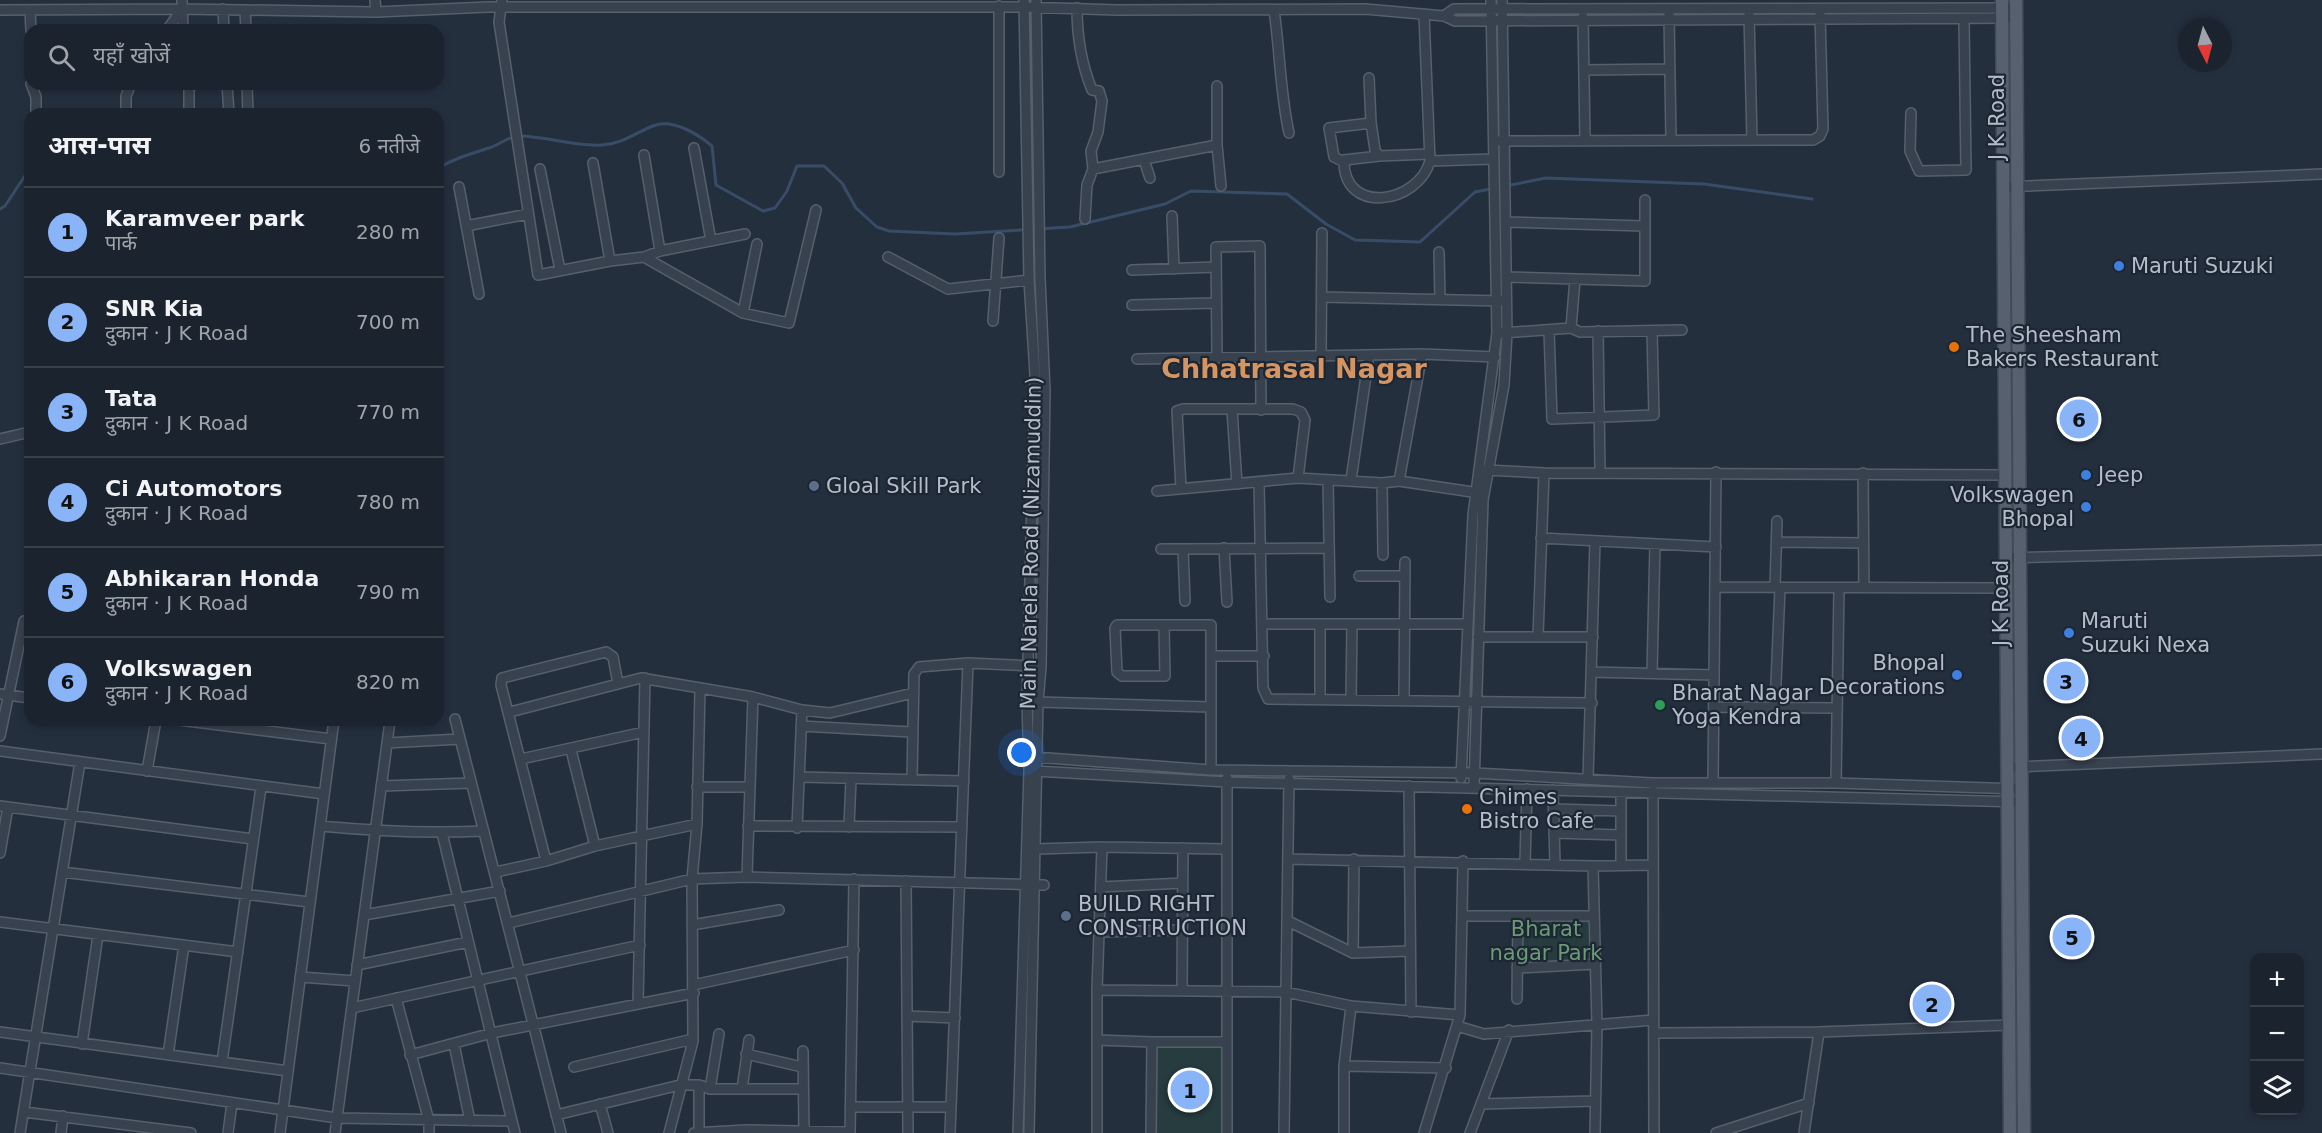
<!DOCTYPE html>
<html lang="hi">
<head>
<meta charset="utf-8">
<style>
  :root { --surface:#1b232e; --page:#242b36; --text:#f1f3f6; --muted:#a0a4aa; --line:#39404a; --accent:#8ab4f8 }
  body { margin:0; font-family:"DejaVu Sans","Noto Sans Devanagari",sans-serif; background:var(--page); color:var(--text) }
  .controls { position:absolute; right:18px; bottom:18px; display:grid; overflow:hidden; border-radius:12px; box-shadow:0 3px 9px #0003 }
  .controls button { width:54px; height:54px; display:grid; place-items:center; padding:0; border:0; border-bottom:2px solid var(--line); background:var(--surface); color:var(--text); font:30px sans-serif }
  .compass { position:absolute; left:2178px; top:18px; width:54px; height:54px; border-radius:50%; background:var(--surface); box-shadow:0 3px 9px #0003; rotate:174deg }
  .you { position:absolute; left:1022px; top:753px; width:21px; height:21px; margin:-15px; border:4px solid #fff; border-radius:50%; background:#1a73e8; box-shadow:0 0 0 9px #1a73e833 }
  .badge { display:grid; place-items:center; width:39px; height:39px; border-radius:50%; background:var(--accent); color:#111; font-size:20px; font-weight:700 }
  .pin { position:absolute; translate:-50% -50%; border:3px solid #fff; box-shadow:0 2px 6px #0006 }
  .list { margin:0; padding:0; list-style:none }
  h2 { display:flex; justify-content:space-between; align-items:center; height:78px; margin:0; padding:0 24px; font-size:26px }
  h2 small { font-size:20px; font-weight:400; color:var(--muted) }
  .list li { display:grid; grid-template-columns:39px 1fr auto; gap:18px; align-items:center; box-sizing:border-box; height:90px; padding:0 24px; border-top:2px solid var(--line) }
  .list b { display:block; font-size:22px; white-space:nowrap }
  .list p { margin:0; font-size:20px; white-space:nowrap; color:var(--muted) }
  .list em { font-size:20px; font-style:normal; color:var(--muted) }
  .icon { flex:none; width:33px; height:33px; fill:none; stroke:currentColor; stroke-width:2; stroke-linecap:round; stroke-linejoin:round }
  .map { position:relative; flex:none; width:2322px; height:1133px; overflow:hidden }
  .search { position:absolute; background:var(--surface); box-shadow:0 3px 9px #0003; left:24px; top:24px; width:420px; height:66px; display:flex; align-items:center; gap:15px; box-sizing:border-box; padding:0 21px; border-radius:18px; color:var(--muted); font-size:22px }
  .panel { position:absolute; background:var(--surface); box-shadow:0 3px 9px #0003; left:24px; top:108px; width:420px; height:618px; border-radius:18px }
  .map>svg:first-child { display:block }
  .green { fill:#263c3f }
  .lines { fill:none; stroke-linecap:round; stroke-linejoin:round }
  .stream { stroke:#394c67; stroke-width:3 }
  .minor-casing { stroke:#565f6c; stroke-width:12 }
  .major-casing { stroke:#414a57; stroke-width:15 }
  .minor { stroke:#38414e; stroke-width:9 }
  .major { stroke:#56606e; stroke-width:12 }
  .shop-dot { fill:#3f7fe0; stroke:#1d2633; stroke-width:2 }
  .food-dot { fill:#e8710a; stroke:#1d2633; stroke-width:2 }
  .service-dot { fill:#5c6f8a; stroke:#1d2633; stroke-width:2 }
  .leisure-dot { fill:#2e9e5b; stroke:#1d2633; stroke-width:2 }
  .labels { text-anchor:middle; dominant-baseline:central; stroke-width:4.5; stroke-linejoin:round; paint-order:stroke }
  .street-label { font-size:21px; fill:#b4bcc9; stroke:#1d2633 }
  .poi-label { font-size:21px; fill:#b4bcc9; stroke:#1d2633; text-anchor:start }
  .park-label { font-size:21px; fill:#6b9a76; stroke:#1d2633 }
  .district-label { font-size:27px; font-weight:bold; fill:#d59563; stroke:#1d2633 }
</style>
</head>
<body>
<div class="map">
<svg width="2322" height="1133" viewBox="0 0 2322 1133">
  <rect width="100%" height="100%" fill="#242f3e"/>
  <path class="green" d="M 1521,919 L 1590,919 L 1591,961 L 1521,964 Z
    M 1156,1046 L 1223,1046 L 1224,1133 L 1155,1133 Z"/>
  <g class="lines">
    <path class="stream" d="M 438,168 C 456,158 470,154 489,148 C 499,145 509,136 519,136 C 547,136 573,147 602,145 C 622,144 635,133 653,126 C 672,118 698,134 712,146 L 716,185 L 763,211 L 775,208 L 787,191 L 797,166 L 824,166 L 842,183 L 856,208 L 877,227 L 889,231 L 955,234 L 1070,227 L 1165,204 L 1191,191 L 1287,194 L 1326,224 L 1355,240 L 1420,242 L 1475,192 L 1546,178 L 1704,184 L 1812,199
      M 0,209 L 5,206 L 30,168"/>
    <g class="minor-casing">
      <path id="minor" d="M 182,0 L 183,30
        M 375,0 L 376,12
        M 502,0 L 499,22 L 538,275 L 610,261 L 644,257 L 660,251 L 745,234
        M 999,6 L 999,172
        M 1077,8 C 1077,37 1081,63 1092,90 L 1099,91 L 1102,101 L 1098,132 L 1091,151 L 1093,169 L 1087,185 L 1085,219
        M 223,9 L 224,30
        M 0,10 L 182,9 L 376,12 L 488,7 L 1024,7 L 1117,10 L 1365,9 L 1444,16 L 1455,21 L 2009,18
        M 30,10 L 31,30
        M 245,10 L 246,30
        M 1274,10 C 1280,51 1280,92 1289,133
        M 1669,14 L 1671,139
        M 1749,14 L 1752,140
        M 1444,16 L 1454,9 L 2016,8
        M 1583,17 L 1585,139
        M 167,30 L 182,9
        M 1584,70 L 1670,69
        M 31,84 L 36,97 L 36,114
        M 227,84 L 229,114
        M 247,84 L 248,114
        M 1217,86 L 1217,145 L 1221,186
        M 1911,113 L 1910,151 L 1919,171 L 1966,170 L 1964,19
        M 126,114 L 126,96 L 131,84
        M 189,114 L 189,88 L 194,84
        M 1371,123 L 1375,150 L 1379,156 L 1430,154
        M 1498,141 L 1813,140 L 1820,136 L 1823,129 L 1820,14
        M 694,148 L 711,241
        M 644,155 L 660,251
        M 1379,156 L 1344,160 C 1343,216 1418,204 1430,161 L 1424,15
        M 1144,160 L 1150,178
        M 1430,161 L 1493,159
        M 1344,162 L 1334,157 L 1329,128 L 1371,123 L 1369,78
        M 593,163 L 610,261
        M 540,169 L 560,270
        M 1093,169 L 1217,145
        M 459,187 L 479,294
        M 2004,187 L 2322,174
        M 1172,216 L 1174,269
        M 1505,222 L 1644,226
        M 466,226 L 528,214
        M 1439,252 L 1440,299
        M 644,257 L 743,313 L 789,323 L 816,210
        M 888,257 L 948,289 L 1029,280
        M 1132,270 L 1216,267
        M 1507,277 L 1645,281 L 1645,200
        M 1322,297 L 1502,301
        M 1132,305 L 1216,303
        M 743,313 L 757,244
        M 993,321 L 999,238
        M 1571,328 L 1575,279
        M 1549,330 L 1552,419 L 1654,415 L 1652,331
        M 1598,331 L 1600,471
        M 1502,333 L 1571,328 L 1580,332 L 1682,330
        M 1321,356 L 1322,233
        M 1217,357 L 1216,247 L 1260,246 L 1261,410
        M 1137,359 L 1422,354 L 1495,357
        M 1232,410 L 1237,484
        M 0,439 L 30,432
        M 1486,470 L 1544,473 L 2006,475
        M 1863,473 L 1864,588
        M 1328,480 L 1330,597
        M 1351,480 L 1369,355
        M 1399,481 L 1422,354
        M 1259,483 L 1263,688 L 1268,699 L 1592,703
        M 1382,483 L 1383,555
        M 1181,488 L 1177,411 L 1183,409 L 1293,409 L 1301,412 L 1305,420 L 1298,478
        M 1157,491 L 1298,478 L 1382,483 L 1399,481 L 1479,493
        M 1541,538 L 1716,547
        M 1777,542 L 1863,543
        M 1224,548 L 1227,602
        M 1161,549 L 1183,549
        M 2006,558 L 2322,550
        M 1359,576 L 1405,576
        M 1716,587 L 2006,588
        M 1775,587 L 1777,521
        M 1185,601 L 1183,549 L 1328,548
        M 1263,624 L 1466,624
        M 1320,625 L 1320,700
        M 1164,626 L 1165,676 L 1122,676 L 1117,672 L 1115,628 L 1117,625 L 1211,625 L 1211,770
        M 1538,636 L 1544,473
        M 1478,637 L 1593,637
        M 1211,656 L 1264,656
        M 1591,672 L 1714,675
        M 1652,673 L 1655,544
        M 0,694 L 30,698
        M 1351,700 L 1352,625
        M 1404,700 L 1405,562
        M 1038,702 L 1210,707
        M 1714,707 L 1837,708
        M 1775,707 L 1780,588
        M 510,712 L 641,678 L 753,697 L 802,710 L 830,713 L 913,693
        M 455,719 L 561,1133
        M 179,720 L 331,739
        M 801,726 L 911,732
        M 0,736 L 24,621
        M 387,743 L 460,739
        M 571,750 L 595,846
        M 0,751 L 324,794
        M 1034,757 L 1211,770 L 1475,773 L 1652,783 L 1836,783 L 2021,789
        M 521,759 L 644,732
        M 2016,767 L 2322,754
        M 147,771 L 156,720
        M 1035,771 L 1227,782 L 2022,802
        M 800,777 L 964,781
        M 1461,778 L 1473,515 L 1497,333 L 1491,0
        M 1588,778 L 1595,541
        M 912,779 L 914,674 L 919,667 L 968,663 L 1034,666
        M 1713,783 L 1716,472
        M 1836,783 L 1839,588
        M 381,786 L 471,783
        M 1409,786 L 1411,1012
        M 697,787 L 750,787
        M 1474,787 L 1483,500 L 1504,385 L 1507,333 L 1502,0
        M 1553,790 L 1555,864
        M 1653,791 L 1654,1133
        M 1621,792 L 1621,865
        M 0,806 L 253,839
        M 1554,809 L 1621,811
        M 1589,811 L 1589,834
        M 320,826 C 374,831 428,834 483,831
        M 748,826 L 962,827
        M 849,827 L 851,779
        M 797,828 L 802,710
        M 1554,833 L 1621,835
        M 1036,849 L 1102,847 L 1226,849
        M 0,853 L 8,807
        M 1289,859 L 1593,866 L 1653,865
        M 546,861 L 501,685 L 502,678 L 606,652 L 613,657 L 618,684
        M 1525,863 L 1527,789
        M 1593,866 L 1597,1025 L 1595,1133
        M 62,872 L 309,902
        M 496,872 L 546,861 L 595,846 L 697,824
        M 747,877 L 753,697
        M 906,881 L 908,1133
        M 1101,887 L 1183,883
        M 364,915 L 500,891
        M 1462,916 L 1593,916
        M 1288,921 L 1353,953 L 1410,951
        M 0,922 L 238,952
        M 509,923 L 692,879 L 747,877 L 1044,885
        M 692,925 L 779,910
        M 1099,932 L 1182,930
        M 1353,953 L 1354,859
        M 357,965 L 468,942
        M 1517,968 L 1595,964
        M 300,977 L 355,981
        M 693,985 L 854,950
        M 1097,990 L 1286,992 L 1351,1006 L 1460,1015
        M 1182,990 L 1183,848
        M 396,998 L 429,1121 L 429,1133
        M 1517,999 L 1518,916
        M 638,1003 L 645,678
        M 352,1008 L 640,945
        M 907,1016 L 955,1018
        M 1457,1026 L 1484,1034 L 1653,1020
        M 0,1032 L 288,1071
        M 1655,1033 L 1819,1032 L 2010,1025
        M 1097,1040 L 1152,1042
        M 82,1044 L 98,935
        M 454,1044 L 470,1121
        M 803,1051 L 804,1130
        M 746,1054 L 802,1067
        M 168,1055 L 184,945
        M 410,1055 L 492,1033 L 694,993
        M 222,1062 L 261,787
        M 1344,1066 L 1446,1068
        M 574,1067 L 693,1039
        M 0,1068 L 337,1118 L 512,1121 L 442,833
        M 699,1085 L 699,1132
        M 710,1089 L 719,1034
        M 742,1089 L 749,1040
        M 600,1104 L 608,1133
        M 1482,1104 L 1594,1101
        M 852,1107 L 951,1107
        M 24,1112 L 191,1133
        M 556,1115 L 680,1085 L 699,1085 L 710,1089 L 802,1089
        M 512,1121 L 515,1133
        M 20,1133 L 80,762
        M 61,1133 L 63,1116
        M 228,1133 L 232,1103
        M 280,1133 L 334,720
        M 335,1133 L 390,721
        M 669,1133 L 693,1041 L 692,879 L 697,824 L 700,689
        M 694,1133 L 746,1130 L 850,1132
        M 850,1133 L 854,879
        M 950,1133 L 968,663
        M 1018,1133 L 1029,770 L 1027,702 L 1035,374 L 1029,280 L 1024,0
        M 1029,1133 L 1038,702 L 1041,667 L 1045,391 L 1040,278 L 1036,0
        M 1097,1133 L 1097,990 L 1102,847
        M 1151,1133 L 1152,1042 L 1226,1042
        M 1227,1133 L 1227,778
        M 1284,1133 L 1289,779
        M 1344,1133 L 1344,1066 L 1351,1006
        M 1424,1133 L 1460,1015 L 1463,861
        M 1470,1133 L 1509,1030
        M 1716,1133 L 1809,1103
        M 1804,1133 L 1819,1032"/>
    </g>
    <g class="major-casing">
      <path id="major" d="M 2002,0 L 2010,1133
        M 2016,0 L 2024,1133"/>
    </g>
    <use href="#minor" class="minor"/>
    <use href="#major" class="major"/>
  </g>
  <g class="shop-dot">
    <circle cx="2119" cy="266" r="6"/>
    <circle cx="2086" cy="475" r="6"/>
    <circle cx="2086" cy="507" r="6"/>
    <circle cx="2069" cy="633" r="6"/>
    <circle cx="1957" cy="675" r="6"/>
  </g>
  <g class="food-dot">
    <circle cx="1954" cy="347" r="6"/>
    <circle cx="1467" cy="809" r="6"/>
  </g>
  <g class="service-dot">
    <circle cx="814" cy="486" r="6"/>
    <circle cx="1066" cy="916" r="6"/>
  </g>
  <circle class="leisure-dot" cx="1660" cy="705" r="6"/>
  <g class="labels">
    <g class="street-label">
      <text transform="translate(1997 117) rotate(-90)">J K Road</text>
      <text transform="translate(1031 543) rotate(-89)">Main Narela Road (Nizamuddin)</text>
      <text transform="translate(2001 603) rotate(-90)">J K Road</text>
    </g>
    <g class="poi-label">
      <text x="2131" y="266">Maruti Suzuki</text>
      <text x="1966" y="335">The Sheesham<tspan x="1966" dy="24">Bakers Restaurant</tspan></text>
      <text x="2098" y="475">Jeep</text>
      <text x="826" y="486">Gloal Skill Park</text>
      <text x="2074" y="495" text-anchor="end">Volkswagen<tspan x="2074" dy="24">Bhopal</tspan></text>
      <text x="2081" y="621">Maruti<tspan x="2081" dy="24">Suzuki Nexa</tspan></text>
      <text x="1945" y="663" text-anchor="end">Bhopal<tspan x="1945" dy="24">Decorations</tspan></text>
      <text x="1672" y="693">Bharat Nagar<tspan x="1672" dy="24">Yoga Kendra</tspan></text>
      <text x="1479" y="797">Chimes<tspan x="1479" dy="24">Bistro Cafe</tspan></text>
      <text x="1078" y="904">BUILD RIGHT<tspan x="1078" dy="24">CONSTRUCTION</tspan></text>
    </g>
    <g class="park-label">
      <text x="1546" y="929">Bharat<tspan x="1546" dy="24">nagar Park</tspan></text>
    </g>
    <g class="district-label">
      <text x="1294" y="368">Chhatrasal Nagar</text>
    </g>
  </g>
</svg>
<div class="controls">
<button>+</button>
<button>−</button>
<button><svg class="icon" aria-label="layers" viewBox="0 0 24 24"><path d="M12 4l9 5-9 5-9-5zM3 14l9 5 9-5"/></svg></button>
</div>
<svg class="compass" viewBox="-18 -18 36 36"><path d="M0-13l5 13h-10z" fill="#e53935"/><path d="M0 13l5-13h-10z" fill="#a0a4aa"/></svg>
<div class="you"></div>
<div class="pin badge" style="left:1190px;top:1090px">1</div>
<div class="pin badge" style="left:1932px;top:1004px">2</div>
<div class="pin badge" style="left:2066px;top:681px">3</div>
<div class="pin badge" style="left:2081px;top:738px">4</div>
<div class="pin badge" style="left:2072px;top:937px">5</div>
<div class="pin badge" style="left:2079px;top:419px">6</div>
<div class="search"><svg class="icon" aria-label="search" viewBox="0 0 24 24"><circle cx="10" cy="10" r="6"/><path d="M15 15l6 6"/></svg>यहाँ खोजें</div>
<section class="panel">
<h2>आस-पास<small>6 नतीजे</small></h2>
<ul class="list">
<li><span class="badge">1</span><div><b>Karamveer park</b><p>पार्क</p></div><em>280 m</em></li>
<li><span class="badge">2</span><div><b>SNR Kia</b><p>दुकान · J K Road</p></div><em>700 m</em></li>
<li><span class="badge">3</span><div><b>Tata</b><p>दुकान · J K Road</p></div><em>770 m</em></li>
<li><span class="badge">4</span><div><b>Ci Automotors</b><p>दुकान · J K Road</p></div><em>780 m</em></li>
<li><span class="badge">5</span><div><b>Abhikaran Honda</b><p>दुकान · J K Road</p></div><em>790 m</em></li>
<li><span class="badge">6</span><div><b>Volkswagen</b><p>दुकान · J K Road</p></div><em>820 m</em></li>
</ul>
</section>
</div>
</body>
</html>
